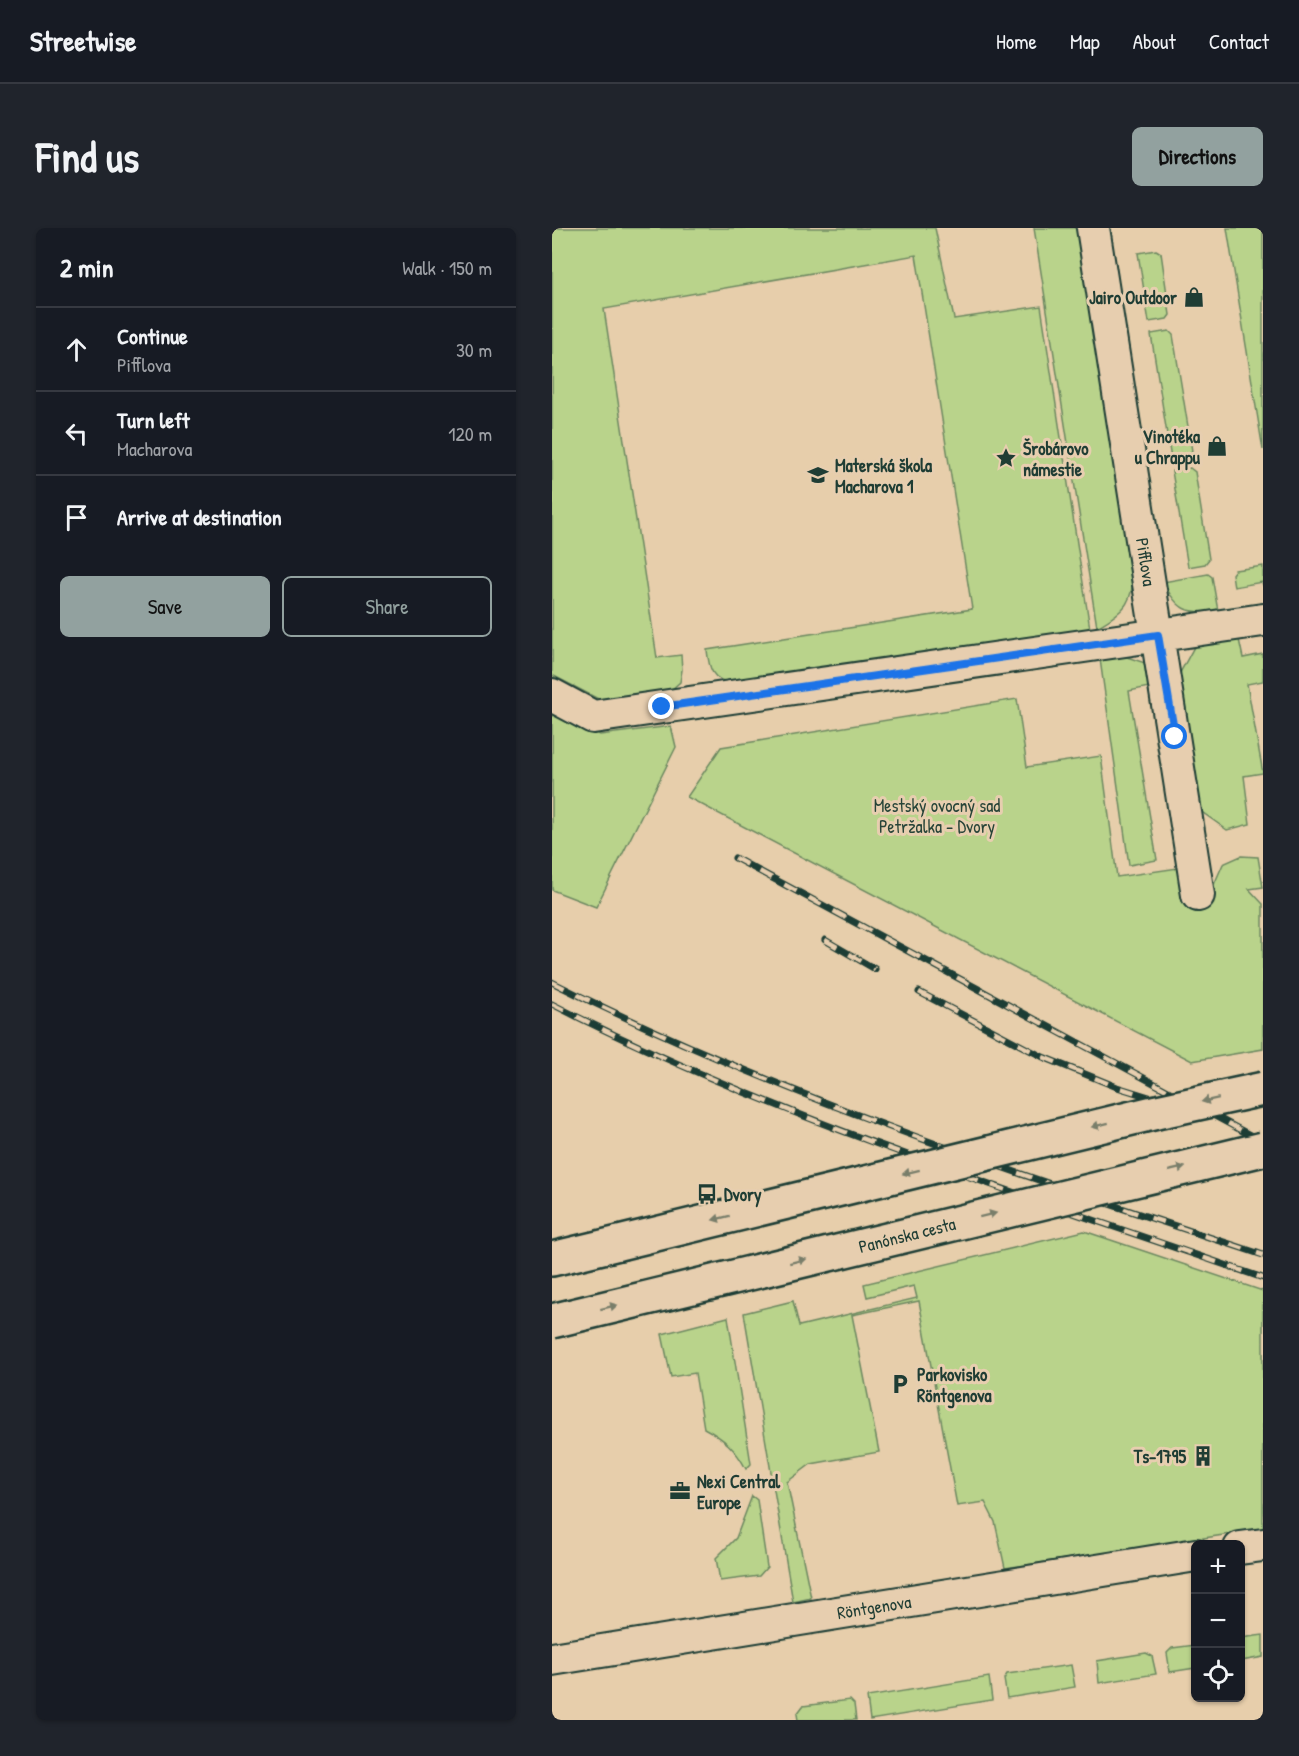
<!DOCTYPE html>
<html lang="en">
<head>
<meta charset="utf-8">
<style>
  :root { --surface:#171b24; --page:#20242c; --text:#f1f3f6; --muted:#9ea1a6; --line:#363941; --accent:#92a19f }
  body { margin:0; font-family:"Patrick Hand",sans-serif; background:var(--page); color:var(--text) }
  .controls { position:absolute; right:18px; bottom:18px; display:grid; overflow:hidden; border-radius:9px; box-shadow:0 2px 4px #0004 }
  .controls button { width:54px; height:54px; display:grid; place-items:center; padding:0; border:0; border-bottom:2px solid var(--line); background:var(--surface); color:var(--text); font:30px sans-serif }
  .stop { position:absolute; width:18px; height:18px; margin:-14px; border:4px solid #1a73e8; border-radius:50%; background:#fff }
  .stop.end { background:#1a73e8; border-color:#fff; box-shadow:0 2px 6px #0008 }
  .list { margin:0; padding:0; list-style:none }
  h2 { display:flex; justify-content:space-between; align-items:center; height:78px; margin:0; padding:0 24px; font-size:26px }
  h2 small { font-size:20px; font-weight:400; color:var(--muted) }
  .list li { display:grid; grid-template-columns:39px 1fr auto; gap:18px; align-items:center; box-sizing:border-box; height:84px; padding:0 24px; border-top:2px solid var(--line) }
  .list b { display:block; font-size:22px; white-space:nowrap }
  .list p { margin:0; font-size:20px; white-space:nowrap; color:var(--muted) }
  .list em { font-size:20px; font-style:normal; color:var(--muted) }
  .actions { display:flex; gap:12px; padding:18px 24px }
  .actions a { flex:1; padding:14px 0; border:2px solid var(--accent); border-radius:9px; text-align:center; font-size:21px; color:var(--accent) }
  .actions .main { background:var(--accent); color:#111 }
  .icon { flex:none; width:33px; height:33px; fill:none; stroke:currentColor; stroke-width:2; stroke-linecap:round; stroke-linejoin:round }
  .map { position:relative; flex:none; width:711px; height:1492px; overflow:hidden; border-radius:9px }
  header { display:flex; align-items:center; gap:36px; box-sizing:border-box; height:84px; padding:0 30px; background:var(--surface); border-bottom:2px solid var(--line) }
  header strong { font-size:28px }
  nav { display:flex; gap:33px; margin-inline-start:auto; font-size:21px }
  .intro { display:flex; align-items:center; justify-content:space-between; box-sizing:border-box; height:144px; padding:0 36px }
  h1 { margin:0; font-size:42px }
  .button { padding:15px 27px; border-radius:9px; background:var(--accent); color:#111; font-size:21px; font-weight:700 }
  main { display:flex; gap:36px; padding:0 36px }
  aside { flex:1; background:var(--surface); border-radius:9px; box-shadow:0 2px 4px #0004 }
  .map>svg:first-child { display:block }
  .green { fill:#b9d38b; stroke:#6c8860; stroke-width:1.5 }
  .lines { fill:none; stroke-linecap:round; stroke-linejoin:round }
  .minor-casing { stroke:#1f3d34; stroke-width:36 }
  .secondary-casing { stroke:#1f3d34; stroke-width:38 }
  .minor { stroke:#e7ceaf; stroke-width:32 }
  .secondary { stroke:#e7ceaf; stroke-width:33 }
  .rail-casing { stroke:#1f3d34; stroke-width:7 }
  .rail { stroke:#e7ceaf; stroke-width:4.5; stroke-dasharray:14; stroke-linecap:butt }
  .secondary-bridge-casing { stroke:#1f3d34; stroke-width:38; stroke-linecap:butt }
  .secondary-bridge { stroke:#e7ceaf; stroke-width:33 }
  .oneway { fill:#797e6b }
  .route { stroke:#1a73e8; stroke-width:8 }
  .labels { text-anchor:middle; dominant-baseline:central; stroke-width:6; stroke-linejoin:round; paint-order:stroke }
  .poi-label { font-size:18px; font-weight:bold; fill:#1f3d34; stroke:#e7ceaf; text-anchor:start }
  .street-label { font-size:18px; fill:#1f3d34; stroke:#e7ceaf }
  .park-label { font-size:18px; fill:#274438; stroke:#e7ceaf }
</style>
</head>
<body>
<header>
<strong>Streetwise</strong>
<nav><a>Home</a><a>Map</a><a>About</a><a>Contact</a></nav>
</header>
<div class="intro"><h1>Find us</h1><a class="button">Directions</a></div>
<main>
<aside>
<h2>2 min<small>Walk · 150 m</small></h2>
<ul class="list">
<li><svg class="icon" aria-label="ahead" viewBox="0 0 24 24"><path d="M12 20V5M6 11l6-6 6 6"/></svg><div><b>Continue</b><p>Pifflova</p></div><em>30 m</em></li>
<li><svg class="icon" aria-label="left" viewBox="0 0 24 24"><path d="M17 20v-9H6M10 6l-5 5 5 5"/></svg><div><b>Turn left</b><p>Macharova</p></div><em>120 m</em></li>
<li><svg class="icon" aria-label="arrive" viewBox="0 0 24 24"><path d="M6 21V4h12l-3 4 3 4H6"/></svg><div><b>Arrive at destination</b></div></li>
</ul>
<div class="actions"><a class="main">Save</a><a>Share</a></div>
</aside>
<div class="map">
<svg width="711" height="1492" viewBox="0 0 711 1492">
  <rect width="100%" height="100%" fill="#e7ceab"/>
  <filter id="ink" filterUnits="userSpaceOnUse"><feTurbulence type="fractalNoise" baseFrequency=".0167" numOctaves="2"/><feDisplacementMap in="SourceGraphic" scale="12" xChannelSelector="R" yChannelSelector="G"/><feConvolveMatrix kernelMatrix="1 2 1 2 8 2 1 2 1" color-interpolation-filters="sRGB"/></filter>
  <g filter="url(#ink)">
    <path class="green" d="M 0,0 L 383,0 L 402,91 L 489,78 L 538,401 L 179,454 C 160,453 157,440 155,422 L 420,381 L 364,27 L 52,81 L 105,430 L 129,427 L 130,442 L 128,454 L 119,462 L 52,474 L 0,447 Z
      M 482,0 L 530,0 L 584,332 C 578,372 582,378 545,399 Z
      M 675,0 L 711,0 L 711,222 Z
      M 604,22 L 609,25 L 618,87 L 615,91 L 597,94 L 586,25 Z
      M 617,103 L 621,107 L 640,223 L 637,228 L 619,231 L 599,106 Z
      M 638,240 L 643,244 L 657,331 L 653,336 L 636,339 L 620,243 Z
      M 711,338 L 711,358 L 710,354 L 682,359 L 680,346 L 683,342 Z
      M 656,346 L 660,349 L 666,383 C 634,386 626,383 611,354 Z
      M 686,407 L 691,430 L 711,426 L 711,453 L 695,456 L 711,545 L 692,548 L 698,596 L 675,602 L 647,582 L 628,445 L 642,419 Z
      M 566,426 L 593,435 L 597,459 L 577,463 L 605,632 L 577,637 L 548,431 Z
      M 465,471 L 475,539 L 549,528 L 565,649 L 626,640 L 657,668 L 671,636 L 689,628 L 706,629 L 711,659 L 697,661 L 711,676 L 711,821 L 640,833 L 135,569 L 169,519 Z
      M 0,479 L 48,507 L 119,498 L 124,519 L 44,679 L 0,662 Z
      M 532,1003 L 711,1063 L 711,1301 L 453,1340 L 443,1294 L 433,1274 L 405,1278 L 367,1073 L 300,1087 L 327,1224 L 259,1236 L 235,1254 L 259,1370 L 241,1374 L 192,1085 L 241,1073 L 247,1098 L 365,1070 L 362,1058 L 315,1069 L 312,1056 Z
      M 176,1089 L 199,1236 L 194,1241 C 184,1221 171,1210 152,1200 L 143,1145 L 119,1149 L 110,1106 Z
      M 200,1268 L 205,1272 L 215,1339 L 207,1348 L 168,1353 L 164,1330 L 184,1310 Z
      M 711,1407 L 711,1429 L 689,1433 L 689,1410 Z
      M 643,1417 L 643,1440 L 618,1444 L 615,1425 L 620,1420 Z
      M 594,1425 L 600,1428 L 604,1446 L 547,1455 L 545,1433 Z
      M 519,1437 L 523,1459 L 455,1470 L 452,1451 L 455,1446 Z
      M 437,1449 L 440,1472 L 318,1492 L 315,1469 Z
      M 298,1472 L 302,1476 L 304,1492 L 246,1492 L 245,1486 L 251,1478 Z"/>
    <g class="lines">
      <g class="minor-casing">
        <path id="minor" d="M 541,0 L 646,667
          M 0,467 L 41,489 L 711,392
          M 688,1320 L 711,1317
          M 0,1431 L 644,1327"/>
      </g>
      <g class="secondary-casing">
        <path id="secondary" d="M 0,1031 L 67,1015"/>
      </g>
      <use href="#minor" class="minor"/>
      <use href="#secondary" class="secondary"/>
      <g class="rail-casing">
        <path id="rail" d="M 183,630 L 711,914
          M 273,712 L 323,741
          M 0,754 C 228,869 469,947 711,1027
          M 367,764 L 491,829 L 565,859 L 636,881
          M 0,776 C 228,893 470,966 711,1050"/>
      </g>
      <use href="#rail" class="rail"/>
      <g class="secondary-bridge-casing">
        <path id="secondary-bridge" d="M 67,1015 L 605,884 L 711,861
          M 0,1093 L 711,921"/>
      </g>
      <use href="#secondary-bridge" class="secondary-bridge"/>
    </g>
    <defs><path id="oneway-solid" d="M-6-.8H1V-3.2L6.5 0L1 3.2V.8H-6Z" transform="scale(1.5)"/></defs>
    <g class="oneway">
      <use href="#oneway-solid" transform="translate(658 872) rotate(168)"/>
      <use href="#oneway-solid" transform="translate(548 897) rotate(166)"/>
      <use href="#oneway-solid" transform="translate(625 941) rotate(-13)"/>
      <use href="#oneway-solid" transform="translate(359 944) rotate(166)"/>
      <use href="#oneway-solid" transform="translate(436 987) rotate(-14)"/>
      <use href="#oneway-solid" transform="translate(169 990) rotate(166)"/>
      <use href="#oneway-solid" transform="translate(246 1033) rotate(-14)"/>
      <use href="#oneway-solid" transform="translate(57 1079) rotate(-14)"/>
    </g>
  </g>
  <g class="lines" filter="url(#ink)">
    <path class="route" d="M 110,479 L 606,407 L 623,509"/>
  </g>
  <defs>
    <g id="shop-bare" transform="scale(1.62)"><path d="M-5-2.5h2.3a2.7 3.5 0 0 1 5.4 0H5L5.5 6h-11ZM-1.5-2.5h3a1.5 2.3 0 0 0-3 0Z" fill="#1f3d34" stroke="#e7ceaf" stroke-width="2.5" paint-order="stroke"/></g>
    <g id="sight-bare" transform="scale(1.62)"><path d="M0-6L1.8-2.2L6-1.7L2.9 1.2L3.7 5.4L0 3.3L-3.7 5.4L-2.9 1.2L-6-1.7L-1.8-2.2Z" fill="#1f3d34" stroke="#e7ceaf" stroke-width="2.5" paint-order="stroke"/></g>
    <g id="school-bare" transform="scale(1.62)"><path d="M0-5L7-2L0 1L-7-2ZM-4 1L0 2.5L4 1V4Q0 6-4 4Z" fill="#1f3d34" stroke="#e7ceaf" stroke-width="2.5" paint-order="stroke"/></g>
    <g id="bus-bare" transform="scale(1.62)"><path d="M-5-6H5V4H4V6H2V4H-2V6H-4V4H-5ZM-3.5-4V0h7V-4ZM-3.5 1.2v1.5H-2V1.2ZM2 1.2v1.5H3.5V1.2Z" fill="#1f3d34" stroke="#e7ceaf" stroke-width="2.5" paint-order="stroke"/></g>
    <g id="parking-bare" transform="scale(1.62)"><path d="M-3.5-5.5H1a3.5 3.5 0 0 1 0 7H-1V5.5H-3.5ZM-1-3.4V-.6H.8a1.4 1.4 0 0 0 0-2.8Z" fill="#1f3d34" stroke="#e7ceaf" stroke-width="2.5" paint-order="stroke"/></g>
    <g id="building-bare" transform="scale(1.62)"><path d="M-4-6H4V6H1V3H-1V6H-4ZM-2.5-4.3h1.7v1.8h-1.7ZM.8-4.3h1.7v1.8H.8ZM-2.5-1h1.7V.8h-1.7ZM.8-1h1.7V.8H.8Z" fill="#1f3d34" stroke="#e7ceaf" stroke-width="2.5" paint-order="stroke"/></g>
    <g id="office-bare" transform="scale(1.62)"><path d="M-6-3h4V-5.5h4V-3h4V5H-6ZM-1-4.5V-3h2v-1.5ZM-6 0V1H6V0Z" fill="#1f3d34" stroke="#e7ceaf" stroke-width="2.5" paint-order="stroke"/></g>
  </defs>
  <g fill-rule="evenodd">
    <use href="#shop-bare" x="642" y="69"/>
    <use href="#shop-bare" x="665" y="218"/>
    <use href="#sight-bare" x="454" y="230"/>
    <use href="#school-bare" x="266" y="247"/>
    <use href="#bus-bare" x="155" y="966"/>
    <use href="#parking-bare" x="348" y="1156"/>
    <use href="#building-bare" x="651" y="1228"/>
    <use href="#office-bare" x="128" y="1263"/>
  </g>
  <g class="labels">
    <g class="poi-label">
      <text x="625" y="69" text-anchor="end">Jairo Outdoor</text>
      <text x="648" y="208" text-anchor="end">Vinotéka<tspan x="648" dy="21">u Chrappu</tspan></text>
      <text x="471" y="220">Šrobárovo<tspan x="471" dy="21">námestie</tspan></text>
      <text x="283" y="237">Materská škola<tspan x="283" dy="21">Macharova 1</tspan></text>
      <text x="172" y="966">Dvory</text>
      <text x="365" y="1146">Parkovisko<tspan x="365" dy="21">Röntgenova</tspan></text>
      <text x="634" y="1228" text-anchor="end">Ts-1795</text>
      <text x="145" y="1253">Nexi Central<tspan x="145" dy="21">Europe</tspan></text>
    </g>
    <g class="street-label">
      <text transform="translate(594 334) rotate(81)">Pifflova</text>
      <text transform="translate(355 1007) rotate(-14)">Panónska cesta</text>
      <text transform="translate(322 1379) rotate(-9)">Röntgenova</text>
    </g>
    <g class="park-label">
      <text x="385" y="577">Mestský ovocný sad<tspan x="385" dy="21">Petržalka - Dvory</tspan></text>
    </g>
  </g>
</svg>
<div class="controls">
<button>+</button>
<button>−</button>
<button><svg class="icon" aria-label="locate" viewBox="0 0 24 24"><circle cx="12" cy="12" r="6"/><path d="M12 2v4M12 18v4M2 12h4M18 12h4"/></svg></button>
</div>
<div class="stop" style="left:623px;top:509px"></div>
<div class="stop end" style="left:110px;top:479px"></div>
</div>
</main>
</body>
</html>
